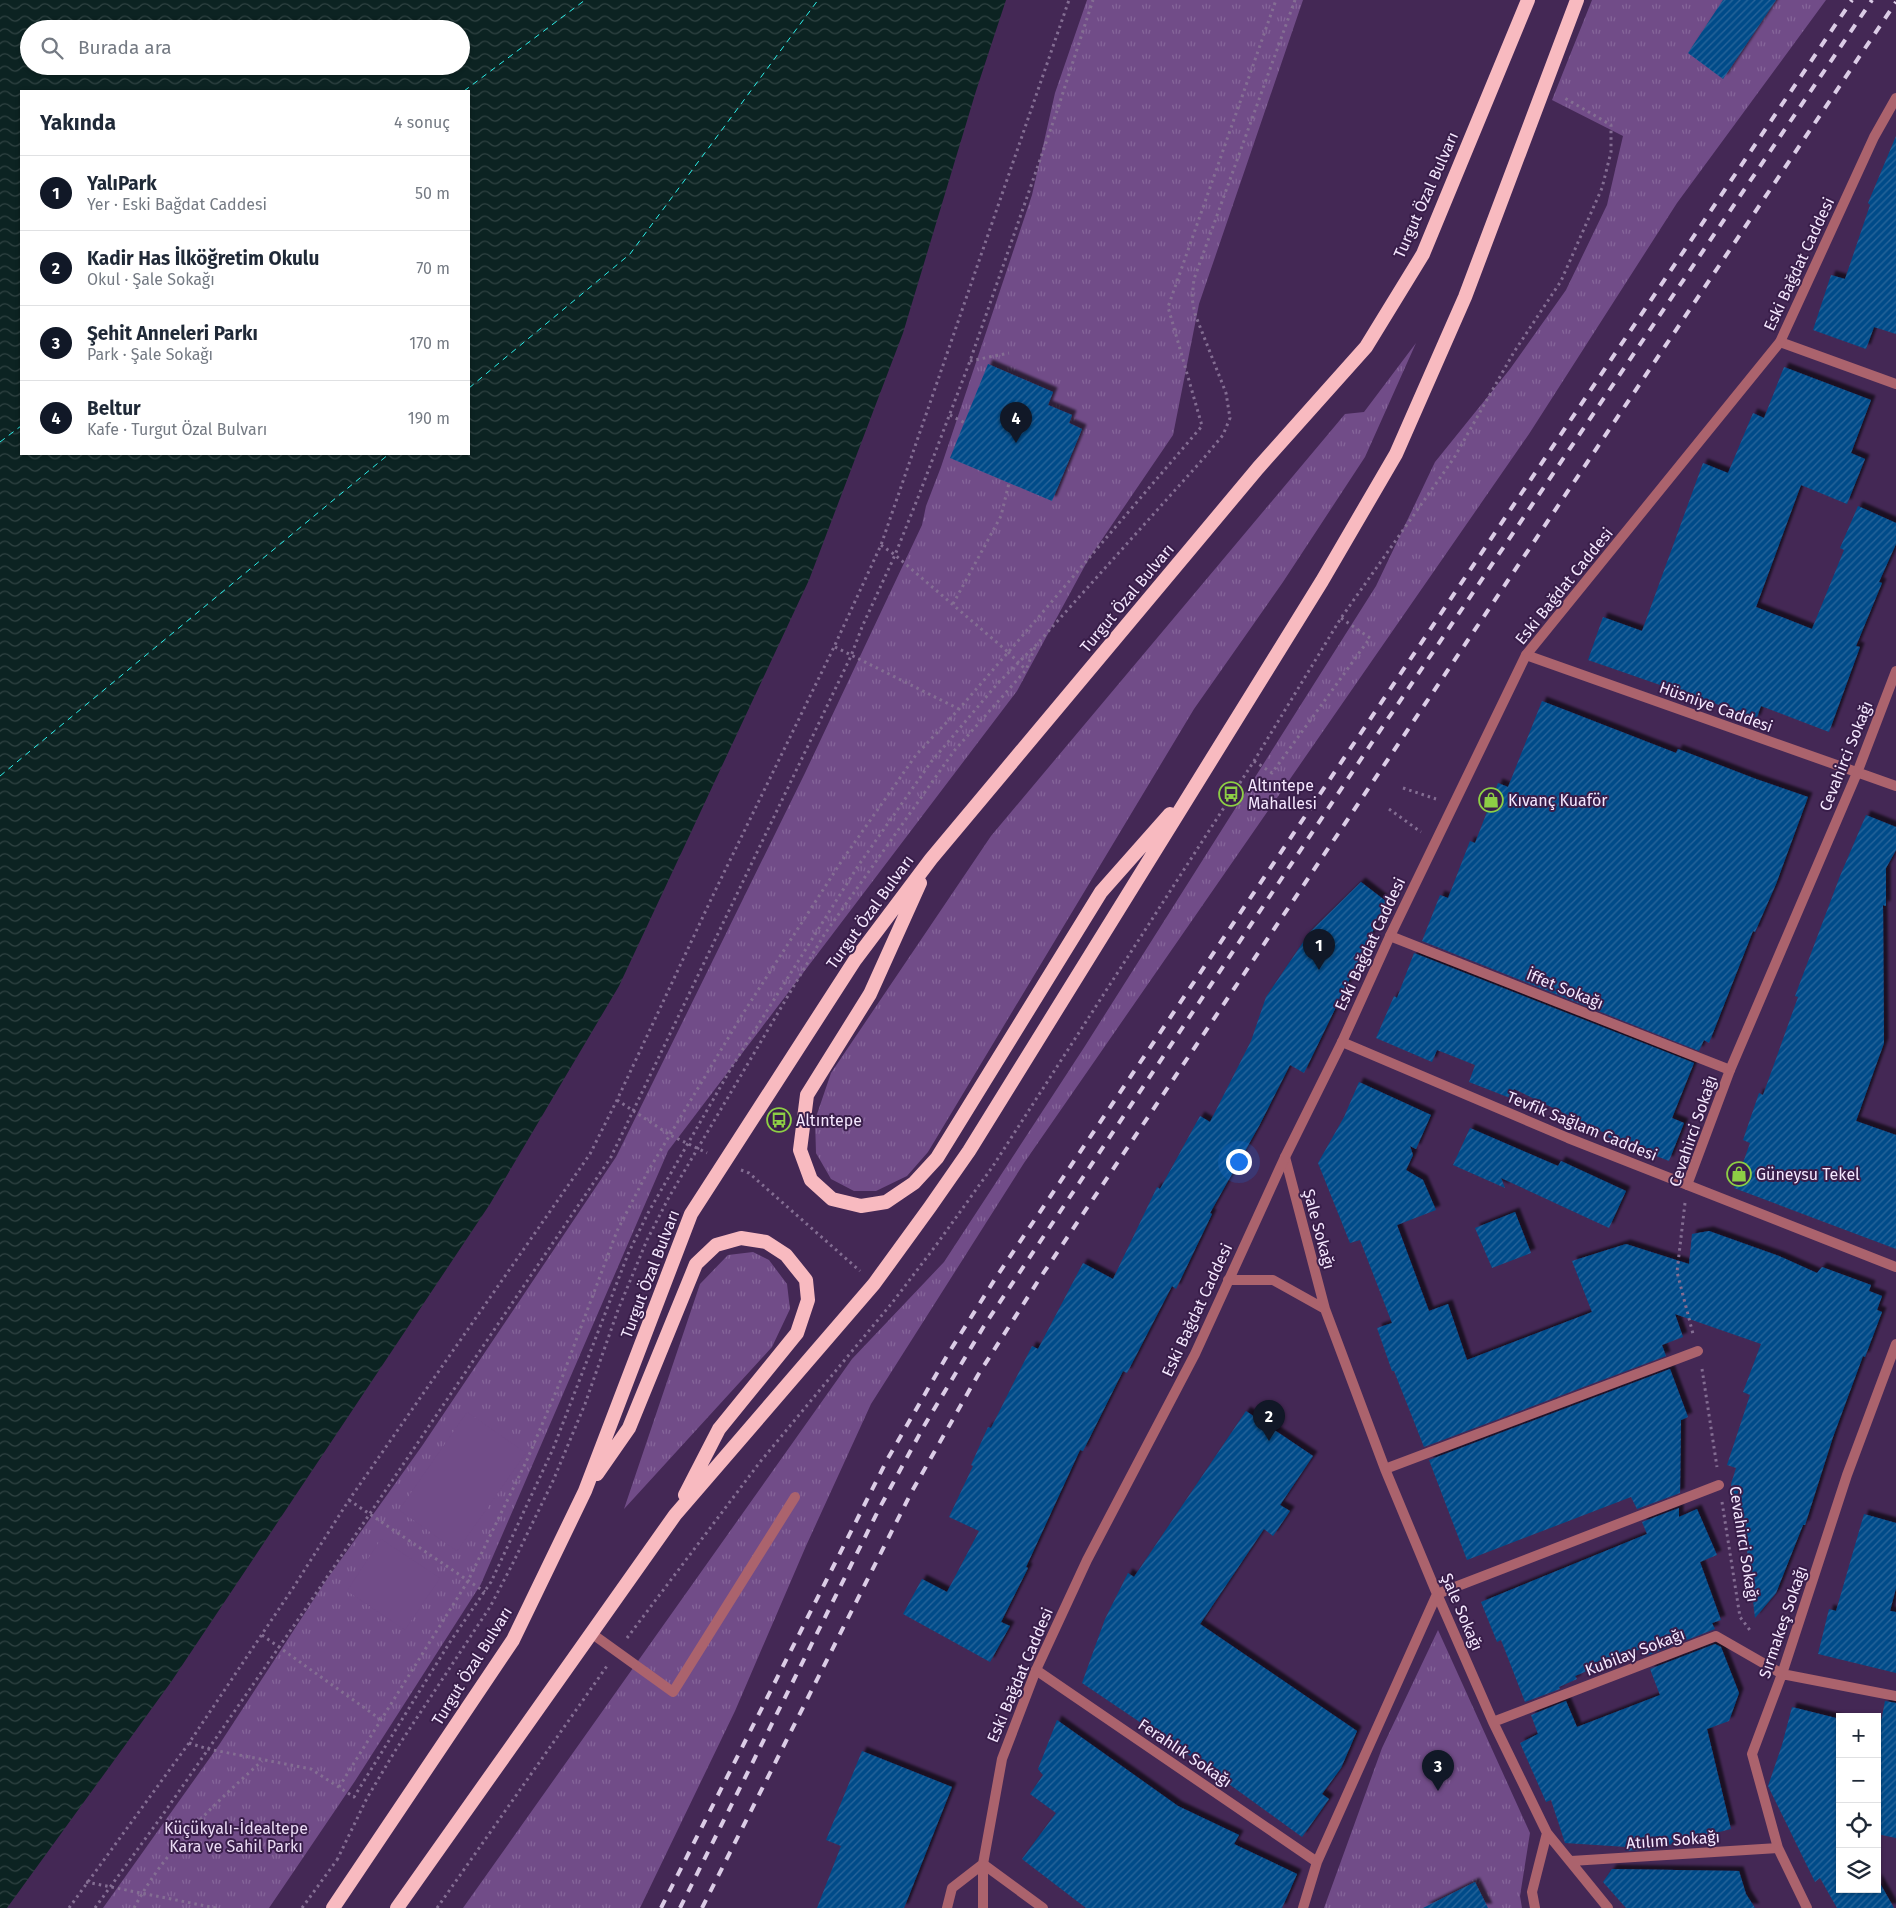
<!DOCTYPE html>
<html lang="tr">
<head>
<meta charset="utf-8">
<style>
  :root { --surface:#fff; --page:#f6f6f7; --text:#1f2937; --muted:#747a83; --line:#e0e1e3; --accent:#111827 }
  body { margin:0; font-family:"Fira Sans",sans-serif; background:var(--page); color:var(--text) }
  .controls { position:absolute; right:15px; bottom:15px; display:grid; overflow:hidden; border-radius:0px; box-shadow:0 1px 4px #0004 }
  .controls button { width:45px; height:45px; display:grid; place-items:center; padding:0; border:0; border-bottom:1px solid var(--line); background:var(--surface); color:var(--text); font:25px sans-serif }
  .you { position:absolute; left:1238px; top:1161px; width:18px; height:18px; margin:-12px; border:4px solid #fff; border-radius:50%; background:#1a73e8; box-shadow:0 0 0 8px #1a73e833 }
  .badge { display:grid; place-items:center; width:32px; height:32px; border-radius:50%; background:var(--accent); color:#fff; font-size:16px; font-weight:700 }
  .pin { position:absolute; translate:-50% -41px; filter:drop-shadow(0 1px 2px #0008) }
  .pin::after { content:''; position:absolute; top:26px; width:18px; height:15px; background:inherit; clip-path:polygon(0 0,100% 0,50% 100%) }
  .list { margin:0; padding:0; list-style:none }
  h2 { display:flex; justify-content:space-between; align-items:center; height:65px; margin:0; padding:0 20px; font-size:21px }
  h2 small { font-size:16px; font-weight:400; color:var(--muted) }
  .list li { display:grid; grid-template-columns:32px 1fr auto; gap:15px; align-items:center; box-sizing:border-box; height:75px; padding:0 20px; border-top:1px solid var(--line) }
  .list b { display:block; font-size:19px; white-space:nowrap }
  .list p { margin:0; font-size:16px; white-space:nowrap; color:var(--muted) }
  .list em { font-size:16px; font-style:normal; color:var(--muted) }
  .icon { flex:none; width:28px; height:28px; fill:none; stroke:currentColor; stroke-width:2; stroke-linecap:round; stroke-linejoin:round }
  .map { position:relative; flex:none; width:1896px; height:1908px; overflow:hidden }
  .search { position:absolute; background:var(--surface); box-shadow:0 1px 4px #0004; left:20px; top:20px; width:450px; height:55px; display:flex; align-items:center; gap:12px; box-sizing:border-box; padding:0 18px; border-radius:28px; color:var(--muted); font-size:19px }
  .panel { position:absolute; background:var(--surface); box-shadow:0 1px 4px #0004; left:20px; top:90px; width:450px; height:365px; border-radius:0px }
  .map>svg:first-child { display:block }
  .grass { fill:url(#grass-tufts) }
  .pitch { fill:#714c88 }
  .water { fill:url(#water-waves); fill-rule:evenodd }
  .lines { fill:none; stroke-linecap:round; stroke-linejoin:round }
  .ferry { stroke:#2df1eb; stroke-width:1; stroke-dasharray:6 5; stroke-linecap:butt }
  .building { fill:url(#building-hatch); filter:url(#shadow) }
  .path { stroke:#846e93; stroke-width:3; stroke-dasharray:2.5 4; stroke-linecap:butt }
  .service { stroke:#ab636d; stroke-width:10 }
  .pedestrian { stroke:#ab636d; stroke-width:10 }
  .minor { stroke:#ab636d; stroke-width:10 }
  .tertiary { stroke:#ab636d; stroke-width:10 }
  .trunk { stroke:#f8bac0; stroke-width:14 }
  .rail { stroke:#dbcce6; stroke-width:4; stroke-dasharray:9 9; stroke-linecap:butt }
  .labels { text-anchor:middle; dominant-baseline:central; stroke-width:4; stroke-linejoin:round; paint-order:stroke }
  .street-label { font-size:16px; fill:#f5e8ff; stroke:#391e4a }
  .poi-label { font-size:16px; fill:#f5e8ff; stroke:#391e4a; text-anchor:start }
  .park-label { font-size:16px; fill:#eadbf4; stroke:#391e4a }
</style>
</head>
<body>
<div class="map">
<svg width="1896" height="1908" viewBox="0 0 1896 1908">
  <defs>
    <pattern id="grass-tufts" width="24" height="20" patternUnits="userSpaceOnUse" patternTransform="scale(1.25)"><rect width="24" height="20" fill="#714c88"/><path d="M3 7l-1-3M5 7V3M7 7l1-3M15 17l-1-3M17 17v-4M19 17l1-3" fill="none" stroke="#86669a"/></pattern>
    <pattern id="water-waves" width="16" height="10" patternUnits="userSpaceOnUse" patternTransform="scale(1.25)"><rect width="16" height="10" fill="#0c2322"/><path d="M0 5q4-4 8 0t8 0" fill="none" stroke="#304343"/></pattern>
    <pattern id="building-hatch" width="6" height="6" patternUnits="userSpaceOnUse" patternTransform="scale(1.25)"><rect width="6" height="6" fill="#034c89"/><path d="M-1 1l2-2M0 6l6-6M5 7l2-2" fill="none" stroke="#28669b"/></pattern>
    <filter id="shadow"><feDropShadow dx="4.5" dy="-4.5" stdDeviation="1" flood-color="#0009"/></filter>
  </defs>
  <rect width="100%" height="100%" fill="#442855"/>
  <path class="grass" d="M 1087,0 L 1303,0 L 1199,304 L 1173,435 L 1088,560 L 1017,691 L 668,1151 L 481,1584 L 355,1781 L 269,1908 L 103,1908 L 219,1745 L 327,1579 L 422,1446 L 616,1157 L 624,1141 L 805,773 L 922,525 L 926,506 L 941,467 L 1032,195 L 1055,93 Z
    M 1592,0 L 1826,0 L 1677,203 L 1529,434 L 1024,1163 L 871,1404 L 806,1546 L 735,1711 L 640,1908 L 463,1908 L 852,1359 L 944,1262 L 1085,1046 L 1376,586 L 1435,462 L 1510,369 L 1566,290 L 1607,205 L 1623,136 L 1552,100 Z
    M 1416,343 L 1365,457 L 1283,582 L 1194,709 L 928,1152 L 907,1176 L 876,1191 L 854,1191 L 831,1179 L 816,1153 L 815,1120 L 831,1073 L 991,836 L 1345,414 L 1364,412 Z
    M 753,1252 L 769,1260 L 787,1284 L 790,1309 L 772,1347 L 624,1509 L 700,1284 L 728,1255 Z
    M 1438,1630 L 1530,1833 L 1520,1896 L 1522,1908 L 1324,1908 L 1382,1748 Z"/>
  <path class="pitch" d="M 467,1412 L 526,1453 L 457,1551 L 399,1510 Z
    M 381,1539 L 440,1578 L 405,1630 L 347,1591 Z"/>
  <path class="water" d="M 0,0 L 1006,0 L 976,91 L 903,333 L 809,580 L 619,986 L 490,1204 L 171,1682 L 7,1908 L 0,1908 ZM 29,29 L 461,29 L 461,66 L 29,66 ZM 21,91 L 469,91 L 469,454 L 21,454 Z"/>
  <g class="lines">
    <path class="ferry" d="M 464,91 L 585,0
      M 469,388 L 630,254 L 818,0
      M 0,442 L 21,426
      M 0,776 L 389,454"/>
  </g>
  <path class="building" d="M 1723,0 L 1776,0 L 1723,79 L 1688,53 Z
    M 1896,136 L 1896,334 L 1874,327 L 1866,349 L 1813,330 L 1831,275 L 1845,279 L 1870,205 L 1868,203 Z
    M 988,364 L 1053,392 L 1048,405 L 1072,415 L 1069,423 L 1082,429 L 1052,501 L 950,458 Z
    M 1784,367 L 1871,400 L 1851,453 L 1865,459 L 1847,504 L 1801,485 L 1756,607 L 1812,629 L 1844,550 L 1840,548 L 1858,506 L 1896,523 L 1896,544 L 1879,582 L 1882,583 L 1856,646 L 1860,647 L 1829,732 L 1761,706 L 1756,720 L 1667,684 L 1666,687 L 1588,660 L 1603,617 L 1642,631 L 1703,463 L 1728,473 L 1753,413 L 1764,418 Z
    M 1542,701 L 1676,753 L 1678,749 L 1756,779 L 1808,797 L 1776,884 L 1755,932 L 1753,931 L 1709,1043 L 1704,1040 L 1699,1051 L 1422,941 L 1440,895 L 1448,898 L 1470,841 L 1475,843 L 1498,783 L 1508,787 Z
    M 1866,815 L 1896,827 L 1896,850 L 1886,868 L 1886,906 L 1883,905 L 1884,1043 L 1856,1121 L 1896,1135 L 1896,1249 L 1734,1188 L 1750,1143 L 1743,1140 L 1759,1093 L 1763,1095 L 1798,997 L 1795,996 L 1840,876 Z
    M 1361,882 L 1387,902 L 1304,1073 L 1290,1065 L 1259,1126 L 1210,1213 L 1212,1214 L 1176,1289 L 1172,1286 L 1127,1373 L 1123,1371 L 1083,1451 L 1080,1450 L 1026,1567 L 1028,1568 L 1001,1622 L 1010,1626 L 990,1662 L 903,1614 L 922,1579 L 947,1592 L 979,1531 L 949,1517 L 973,1466 L 971,1465 L 988,1427 L 991,1428 L 1032,1346 L 1038,1349 L 1083,1263 L 1113,1279 L 1157,1187 L 1160,1189 L 1200,1116 L 1210,1122 L 1251,1041 L 1266,997 L 1310,932 Z
    M 1414,953 L 1694,1063 L 1672,1118 L 1684,1123 L 1669,1161 L 1608,1137 L 1609,1135 L 1514,1089 L 1510,1098 L 1469,1082 L 1475,1065 L 1437,1050 L 1432,1062 L 1376,1038 L 1394,996 L 1397,998 Z
    M 1359,1082 L 1431,1115 L 1416,1149 L 1410,1146 L 1413,1155 L 1406,1170 L 1423,1180 L 1436,1210 L 1397,1225 L 1429,1311 L 1448,1304 L 1467,1360 L 1592,1312 L 1572,1261 L 1626,1244 L 1689,1264 L 1692,1234 L 1709,1231 L 1779,1256 L 1817,1273 L 1822,1267 L 1871,1285 L 1869,1291 L 1882,1296 L 1877,1310 L 1882,1312 L 1865,1357 L 1863,1356 L 1833,1437 L 1805,1525 L 1803,1525 L 1776,1593 L 1755,1618 L 1746,1542 L 1740,1545 L 1731,1484 L 1736,1468 L 1727,1465 L 1750,1395 L 1743,1392 L 1761,1344 L 1675,1314 L 1683,1337 L 1662,1345 L 1666,1356 L 1424,1447 L 1394,1371 L 1392,1371 L 1377,1328 L 1392,1323 L 1360,1240 L 1350,1243 L 1318,1163 L 1344,1117 Z
    M 1470,1128 L 1558,1166 L 1561,1161 L 1626,1191 L 1609,1228 L 1501,1178 L 1505,1188 L 1453,1165 Z
    M 1515,1212 L 1531,1253 L 1492,1268 L 1475,1228 Z
    M 1670,1369 L 1688,1417 L 1681,1420 L 1680,1493 L 1637,1509 L 1631,1497 L 1467,1560 L 1429,1460 Z
    M 1246,1411 L 1313,1456 L 1280,1505 L 1290,1511 L 1273,1536 L 1264,1529 L 1200,1624 L 1357,1731 L 1341,1768 L 1322,1794 L 1329,1799 L 1302,1837 L 1193,1758 L 1082,1683 L 1105,1619 L 1128,1573 L 1134,1577 Z
    M 1679,1508 L 1679,1517 L 1697,1509 L 1717,1555 L 1700,1562 L 1721,1620 L 1712,1623 L 1715,1629 L 1646,1656 L 1643,1648 L 1575,1676 L 1577,1679 L 1559,1687 L 1560,1689 L 1525,1702 L 1501,1640 L 1497,1642 L 1481,1602 L 1647,1534 L 1642,1522 Z
    M 1864,1514 L 1896,1523 L 1896,1588 L 1890,1611 L 1896,1612 L 1896,1673 L 1818,1654 L 1829,1609 L 1836,1611 Z
    M 1715,1644 L 1721,1647 L 1739,1693 L 1729,1721 L 1707,1729 L 1731,1829 L 1653,1849 L 1625,1851 L 1627,1847 L 1565,1843 L 1551,1800 L 1546,1802 L 1520,1743 L 1538,1734 L 1531,1715 L 1566,1701 L 1577,1727 L 1660,1695 L 1650,1669 Z
    M 1885,1701 L 1896,1703 L 1896,1838 L 1877,1834 L 1877,1742 Z
    M 1792,1707 L 1840,1719 L 1840,1889 L 1877,1889 L 1877,1878 L 1894,1908 L 1837,1908 L 1820,1878 L 1815,1882 L 1768,1786 L 1782,1745 Z
    M 1057,1720 L 1178,1806 L 1239,1835 L 1234,1844 L 1297,1874 L 1282,1908 L 1086,1908 L 1022,1859 L 1056,1813 L 1030,1794 L 1043,1775 L 1038,1769 Z
    M 862,1751 L 952,1787 L 904,1908 L 817,1908 L 841,1846 L 826,1840 Z
    M 1612,1869 L 1739,1871 L 1746,1894 L 1755,1908 L 1626,1908 L 1603,1882 Z
    M 1475,1882 L 1488,1908 L 1423,1908 Z"/>
  <g class="lines">
    <path class="path" d="M 970,361 L 1009,353
      M 950,415 L 965,423
      M 881,545 L 895,555 L 1008,652 L 1010,651
      M 953,604 L 1001,516 L 1009,483
      M 1030,627 L 1202,426 L 1168,307 L 1276,0
      M 835,647 L 959,709
      M 1008,652 L 1026,670
      M 1254,761 L 1272,773 L 1370,638 L 1341,618
      M 1403,788 L 1436,799
      M 1389,809 L 1421,832
      M 617,1100 L 670,1135 L 707,1153
      M 741,1170 L 749,1173 L 860,1271
      M 1685,1203 L 1677,1272 L 1693,1334
      M 1702,1369 L 1717,1467
      M 349,1500 L 485,1592
      M 1722,1502 L 1740,1617 L 1752,1633
      M 262,1635 L 380,1719
      M 627,1638 L 760,1462 L 892,1303 L 937,1244 L 993,1166 L 1254,761 L 1341,618 L 1454,458 L 1514,352 L 1561,281 L 1602,188 L 1611,152 L 1611,125 L 1563,97
      M 189,1743 L 208,1749 L 311,1769 L 354,1797 L 450,1642 L 491,1582 L 553,1449 L 628,1254 L 648,1213 L 733,1065 L 858,866 L 931,762 L 998,683 L 1036,645 L 1203,459 L 1223,435 L 1230,418 L 1226,393 L 1195,314 L 1192,298 L 1194,279 L 1295,0
      M 339,1787 L 468,1581 L 527,1460 L 563,1375 L 617,1231 L 647,1173 L 742,1015 L 843,859 L 916,755 L 959,709 L 1030,627
      M 337,1860 L 367,1798 L 395,1751 L 490,1607 L 512,1565 L 553,1481 L 585,1404 L 618,1310 L 647,1240 L 669,1197 L 824,935 L 954,751 L 1026,670 L 1035,647
      M 86,1882 L 216,1908
      M 69,1908 L 189,1743 L 293,1588 L 349,1500 L 590,1154 L 617,1100 L 715,891 L 834,647 L 881,545 L 1069,0
      M 95,1908 L 164,1813 L 304,1611 L 611,1157 L 851,656 L 862,627 L 895,555 L 919,495 L 970,361 L 1058,108 L 1093,0
      M 134,1908 C 165,1850 213,1805 262,1761
      M 302,1908 L 337,1860
      M 437,1908 L 607,1666"/>
    <path class="service" d="M 591,1633 L 673,1692 L 795,1497"/>
    <path class="pedestrian" d="M 1390,936 L 1730,1070"/>
    <path class="minor" d="M 1780,342 L 1896,384
      M 1526,655 L 1896,786
      M 1342,1042 L 1568,1138 L 1896,1267
      M 1285,1157 L 1325,1309 L 1385,1469 L 1437,1594 L 1493,1722 L 1547,1833 L 1608,1908
      M 1687,1185 L 1730,1070 L 1857,773 L 1896,671
      M 1228,1280 L 1273,1280 L 1325,1309
      M 1385,1469 L 1698,1351
      M 1036,1670 L 1317,1862
      M 1493,1722 L 1716,1636 L 1782,1674 L 1896,1696
      M 1571,1861 L 1778,1848
      M 983,1864 L 1043,1908
      M 1303,1908 L 1317,1862 L 1437,1594 L 1719,1485
      M 1535,1908 L 1532,1892 L 1547,1833
      M 1807,1908 L 1778,1848 L 1752,1754 L 1782,1674 L 1847,1475 L 1896,1344"/>
    <path class="tertiary" d="M 947,1908 L 952,1888 L 983,1864
      M 983,1908 L 983,1864 L 1002,1759 L 1036,1670 L 1087,1560 L 1195,1354 L 1285,1157 L 1342,1042 L 1390,936 L 1526,655 L 1780,342 L 1874,137 L 1896,98"/>
    <path class="trunk" d="M 920,883 L 870,994 L 807,1095 L 800,1150 L 811,1180 L 832,1199 L 861,1206 L 886,1202 L 914,1183 L 937,1158 L 1101,892 L 1170,814
      M 597,1474 L 629,1428 L 696,1264 L 716,1245 L 741,1238 L 766,1242 L 786,1255 L 806,1280 L 808,1300 L 797,1333 L 719,1429 L 685,1495
      M 333,1908 L 513,1640 L 585,1491 L 691,1214 L 855,960 L 931,859 L 1258,468 L 1366,347 L 1423,254 L 1528,0
      M 397,1908 L 675,1515 L 874,1284 L 930,1207 L 969,1151 L 1322,581 L 1396,454 L 1465,297 L 1577,0"/>
    <path class="rail" d="M 661,1908 L 887,1460 L 948,1354 L 995,1279 L 1852,0
      M 680,1908 L 879,1509 L 924,1426 L 984,1326 L 1371,744 L 1872,0
      M 702,1908 L 911,1493 L 978,1375 L 1040,1278 L 1896,2"/>
  </g>
  <defs>
    <g id="bus-ring" transform="scale(1.25)"><circle r="9.5" fill="#391e4a" stroke="#8dce45" stroke-width="1.5"/><path d="M-5-6H5V4H4V6H2V4H-2V6H-4V4H-5ZM-3.5-4V0h7V-4ZM-3.5 1.2v1.5H-2V1.2ZM2 1.2v1.5H3.5V1.2Z" fill="#8dce45"/></g>
    <g id="shop-ring" transform="scale(1.25)"><circle r="9.5" fill="#391e4a" stroke="#8dce45" stroke-width="1.5"/><path d="M-5-2.5h2.3a2.7 3.5 0 0 1 5.4 0H5L5.5 6h-11ZM-1.5-2.5h3a1.5 2.3 0 0 0-3 0Z" fill="#8dce45"/></g>
  </defs>
  <g fill-rule="evenodd">
    <use href="#bus-ring" x="1231" y="794"/>
    <use href="#shop-ring" x="1491" y="800"/>
    <use href="#bus-ring" x="779" y="1120"/>
    <use href="#shop-ring" x="1739" y="1174"/>
  </g>
  <g class="labels">
    <g class="street-label">
      <text transform="translate(1426 195) rotate(-66)">Turgut Özal Bulvarı</text>
      <text transform="translate(1799 264) rotate(-65)">Eski Bağdat Caddesi</text>
      <text transform="translate(1564 586) rotate(-51)">Eski Bağdat Caddesi</text>
      <text transform="translate(1127 598) rotate(-50)">Turgut Özal Bulvarı</text>
      <text transform="translate(1716 707) rotate(20)">Hüsniye Caddesi</text>
      <text transform="translate(1846 756) rotate(-68)">Cevahirci Sokağı</text>
      <text transform="translate(870 912) rotate(-54)">Turgut Özal Bulvarı</text>
      <text transform="translate(1370 944) rotate(-65)">Eski Bağdat Caddesi</text>
      <text transform="translate(1565 989) rotate(22)">İffet Sokağı</text>
      <text transform="translate(1582 1126) rotate(22)">Tevfik Sağlam Caddesi</text>
      <text transform="translate(1693 1131) rotate(-71)">Cevahirci Sokağı</text>
      <text transform="translate(1319 1229) rotate(75)">Şale Sokağı</text>
      <text transform="translate(650 1274) rotate(-69)">Turgut Özal Bulvarı</text>
      <text transform="translate(1197 1310) rotate(-65)">Eski Bağdat Caddesi</text>
      <text transform="translate(1744 1544) rotate(81)">Cevahirci Sokağı</text>
      <text transform="translate(1462 1612) rotate(67)">Şale Sokağı</text>
      <text transform="translate(1783 1622) rotate(-71)">Sırmakeş Sokağı</text>
      <text transform="translate(1635 1652) rotate(-21)">Kubilay Sokağı</text>
      <text transform="translate(472 1666) rotate(-58)">Turgut Özal Bulvarı</text>
      <text transform="translate(1020 1675) rotate(-67)">Eski Bağdat Caddesi</text>
      <text transform="translate(1185 1753) rotate(34)">Ferahlık Sokağı</text>
      <text transform="translate(1673 1840) rotate(-4)">Atılım Sokağı</text>
    </g>
    <g class="poi-label">
      <text x="1248" y="785">Altıntepe<tspan x="1248" dy="18">Mahallesi</tspan></text>
      <text x="1508" y="800">Kıvanç Kuaför</text>
      <text x="796" y="1120">Altıntepe</text>
      <text x="1756" y="1174">Güneysu Tekel</text>
    </g>
    <g class="park-label">
      <text x="236" y="1828">Küçükyalı-İdealtepe<tspan x="236" dy="18">Kara ve Sahil Parkı</tspan></text>
    </g>
  </g>
</svg>
<div class="controls">
<button>+</button>
<button>−</button>
<button><svg class="icon" aria-label="locate" viewBox="0 0 24 24"><circle cx="12" cy="12" r="6"/><path d="M12 2v4M12 18v4M2 12h4M18 12h4"/></svg></button>
<button><svg class="icon" aria-label="layers" viewBox="0 0 24 24"><path d="M12 4l9 5-9 5-9-5zM3 14l9 5 9-5"/></svg></button>
</div>
<div class="you"></div>
<div class="pin badge" style="left:1319px;top:970px">1</div>
<div class="pin badge" style="left:1269px;top:1441px">2</div>
<div class="pin badge" style="left:1438px;top:1791px">3</div>
<div class="pin badge" style="left:1016px;top:443px">4</div>
<div class="search"><svg class="icon" aria-label="search" viewBox="0 0 24 24"><circle cx="10" cy="10" r="6"/><path d="M15 15l6 6"/></svg>Burada ara</div>
<section class="panel">
<h2>Yakında<small>4 sonuç</small></h2>
<ul class="list">
<li><span class="badge">1</span><div><b>YalıPark</b><p>Yer · Eski Bağdat Caddesi</p></div><em>50 m</em></li>
<li><span class="badge">2</span><div><b>Kadir Has İlköğretim Okulu</b><p>Okul · Şale Sokağı</p></div><em>70 m</em></li>
<li><span class="badge">3</span><div><b>Şehit Anneleri Parkı</b><p>Park · Şale Sokağı</p></div><em>170 m</em></li>
<li><span class="badge">4</span><div><b>Beltur</b><p>Kafe · Turgut Özal Bulvarı</p></div><em>190 m</em></li>
</ul>
</section>
</div>
</body>
</html>
